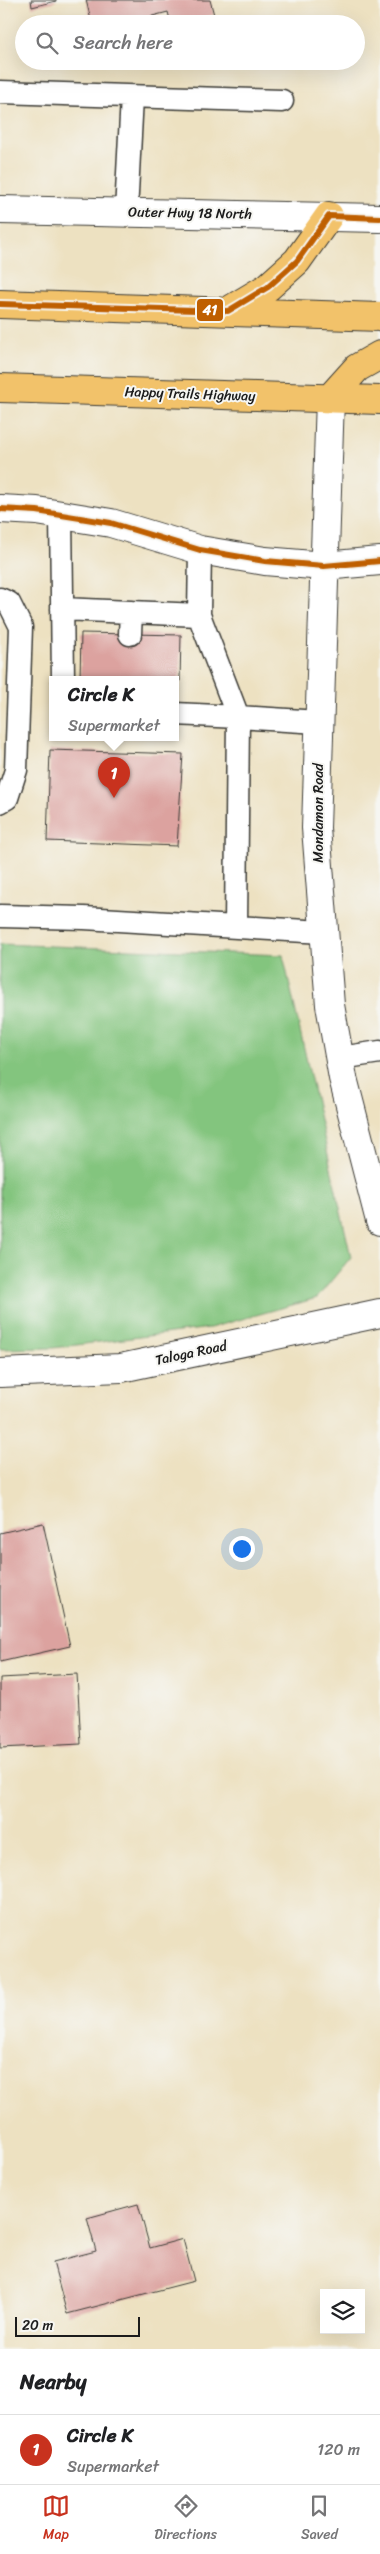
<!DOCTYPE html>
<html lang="en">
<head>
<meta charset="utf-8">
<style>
  :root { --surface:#fff; --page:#f6f6f6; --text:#202124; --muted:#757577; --line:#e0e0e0; --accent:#c8321e }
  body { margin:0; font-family:Sriracha,sans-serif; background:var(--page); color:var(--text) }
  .controls { position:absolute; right:15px; bottom:15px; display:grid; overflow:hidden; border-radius:0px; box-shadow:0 5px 20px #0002 }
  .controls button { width:45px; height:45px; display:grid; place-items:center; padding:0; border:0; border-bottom:1px solid var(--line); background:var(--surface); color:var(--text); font:25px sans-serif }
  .scale { position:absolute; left:15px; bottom:12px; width:125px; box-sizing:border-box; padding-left:5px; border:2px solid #1c1c1c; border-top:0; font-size:14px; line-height:18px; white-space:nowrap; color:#1c1c1c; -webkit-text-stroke:4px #f6f6f2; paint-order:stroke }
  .you { position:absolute; left:241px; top:1548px; width:18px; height:18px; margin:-12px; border:4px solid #fff; border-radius:50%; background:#1a73e8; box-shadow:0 0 0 8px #1a73e833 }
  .badge { display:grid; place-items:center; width:32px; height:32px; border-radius:50%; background:var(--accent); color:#fff; font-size:16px; font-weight:700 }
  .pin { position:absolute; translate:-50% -41px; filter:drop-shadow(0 1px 2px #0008) }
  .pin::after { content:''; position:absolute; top:26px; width:18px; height:15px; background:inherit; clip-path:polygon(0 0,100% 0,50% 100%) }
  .popup { position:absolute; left:49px; top:676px; width:130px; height:65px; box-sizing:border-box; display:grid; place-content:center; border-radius:0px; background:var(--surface); filter:drop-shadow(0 1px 4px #0005); font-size:16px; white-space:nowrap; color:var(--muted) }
  .popup b { font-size:19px; color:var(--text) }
  .popup::after { content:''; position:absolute; left:50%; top:100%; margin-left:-10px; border:10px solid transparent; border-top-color:var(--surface) }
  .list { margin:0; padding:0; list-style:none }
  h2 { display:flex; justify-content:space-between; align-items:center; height:65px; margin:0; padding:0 20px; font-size:21px }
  h2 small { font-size:16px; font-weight:400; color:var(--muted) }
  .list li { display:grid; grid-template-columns:32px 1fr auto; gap:15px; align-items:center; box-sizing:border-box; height:70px; padding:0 20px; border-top:1px solid var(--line) }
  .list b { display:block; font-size:19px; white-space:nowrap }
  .list p { margin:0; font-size:16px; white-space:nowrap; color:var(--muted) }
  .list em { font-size:16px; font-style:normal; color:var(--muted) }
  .icon { flex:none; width:28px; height:28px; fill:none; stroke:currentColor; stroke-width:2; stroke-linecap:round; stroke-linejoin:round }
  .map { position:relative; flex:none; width:380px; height:2349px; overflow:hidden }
  .search { position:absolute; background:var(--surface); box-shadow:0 5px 20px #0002; left:15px; right:15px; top:15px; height:55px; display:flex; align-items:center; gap:12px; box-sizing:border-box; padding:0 18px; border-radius:28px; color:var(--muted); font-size:19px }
  .sheet { height:135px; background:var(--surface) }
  nav { display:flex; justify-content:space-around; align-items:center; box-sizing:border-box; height:70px; border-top:1px solid var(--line); background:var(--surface); font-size:14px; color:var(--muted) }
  nav a { display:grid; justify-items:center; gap:2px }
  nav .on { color:var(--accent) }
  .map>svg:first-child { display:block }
  .green { fill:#83c57e; stroke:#50704d }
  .building { fill:#dca29f }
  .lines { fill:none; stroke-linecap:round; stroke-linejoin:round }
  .service-casing { stroke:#3b3a35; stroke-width:25 }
  .minor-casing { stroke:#3b3a35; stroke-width:30 }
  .tertiary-casing { stroke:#3b3a35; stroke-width:30 }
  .primary-casing { stroke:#3b3a35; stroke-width:30 }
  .service { stroke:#fff; stroke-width:22 }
  .minor { stroke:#fff; stroke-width:28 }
  .tertiary { stroke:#fff; stroke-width:28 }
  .primary { stroke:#f2c26a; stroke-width:28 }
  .bus-1-casing { stroke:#f6f6f2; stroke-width:10 }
  .bus-1 { stroke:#bf5f00; stroke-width:6 }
  .labels { text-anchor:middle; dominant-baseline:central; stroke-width:4; stroke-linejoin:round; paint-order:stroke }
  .street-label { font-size:14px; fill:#1c1c1c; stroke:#f6f6f2 }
  .line-badge { stroke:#f6f6f2; stroke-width:2 }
  .badge-label { font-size:14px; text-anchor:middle; font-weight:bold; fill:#fff }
</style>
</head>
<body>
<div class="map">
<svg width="380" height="2349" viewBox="0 0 380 2349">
  <rect width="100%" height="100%" fill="#f6f6f2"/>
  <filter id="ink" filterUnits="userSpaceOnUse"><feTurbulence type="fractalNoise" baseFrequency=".02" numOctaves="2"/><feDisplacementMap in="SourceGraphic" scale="10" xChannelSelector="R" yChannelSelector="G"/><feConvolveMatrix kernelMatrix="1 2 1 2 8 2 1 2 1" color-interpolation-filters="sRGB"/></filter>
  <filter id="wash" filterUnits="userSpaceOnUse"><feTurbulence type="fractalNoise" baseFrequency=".0096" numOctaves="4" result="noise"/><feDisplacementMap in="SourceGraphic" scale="20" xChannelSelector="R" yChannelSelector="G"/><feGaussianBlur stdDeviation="1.12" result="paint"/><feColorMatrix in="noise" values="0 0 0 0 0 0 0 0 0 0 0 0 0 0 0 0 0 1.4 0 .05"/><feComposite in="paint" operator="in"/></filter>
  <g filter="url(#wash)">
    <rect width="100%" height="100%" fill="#ede1c1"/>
    <path class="green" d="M 0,944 L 283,955 L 351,1257 L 317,1298 L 210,1328 L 53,1348 L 0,1349 Z"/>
    <g id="blocks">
      <path class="building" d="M 31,0 L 56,0 L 56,1 L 32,7 Z
        M 86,0 L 210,0 L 214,15 L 171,24 L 168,12 L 121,24 L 92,24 Z
        M 81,633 L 181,635 L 180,681 L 80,679 Z
        M 50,750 L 183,754 L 177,846 L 47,841 Z
        M 43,1523 L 70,1646 L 0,1662 L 0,1533 Z
        M 77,1674 L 81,1744 L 0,1748 L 0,1678 Z
        M 138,2204 L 150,2248 L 183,2239 L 194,2281 L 67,2314 L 53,2262 L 96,2251 L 87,2218 Z"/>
    </g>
  </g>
  <g filter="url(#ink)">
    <use href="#blocks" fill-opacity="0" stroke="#3b3a35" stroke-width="1"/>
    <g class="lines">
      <g class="service-casing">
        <path id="service" d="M 0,92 L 282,101
          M 126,212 L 132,97
          M 61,515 L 63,679
          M 0,599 L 9,603 L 21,627 L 16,770 L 7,798 L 0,802
          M 62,609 L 199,615 L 238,717 L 319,722
          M 199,615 L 200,550
          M 130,634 L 131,612
          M 175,714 L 238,717 L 236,927
          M 0,916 L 84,918 L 323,932
          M 340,1058 L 380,1052"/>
      </g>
      <g class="minor-casing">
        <path id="minor" d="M 0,1373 L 121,1368 L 380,1313"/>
      </g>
      <g class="tertiary-casing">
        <path id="tertiary" d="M 0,210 L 380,218
          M 330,398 L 316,828 L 330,1005 L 343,1078 L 380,1221
          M 0,509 L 37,511 L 111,523 L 200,550 L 265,561 L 324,566 L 380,561"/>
      </g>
      <g class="primary-casing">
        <path id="primary" d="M 0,304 L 380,317
          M 228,311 L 268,287 L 297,261 L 329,216
          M 0,388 L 380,400
          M 330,398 L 357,368 L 380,355"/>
      </g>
      <use href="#service" class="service"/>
      <use href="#minor" class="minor"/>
      <use href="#tertiary" class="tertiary"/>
      <use href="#primary" class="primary"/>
      <g class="bus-1-casing">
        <path id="bus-1" d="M 0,304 L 228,311 L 268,287 L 297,261 L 329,216 L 380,218
          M 0,509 L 37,511 L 111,523 L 200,550 L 265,561 L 324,566 L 380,561"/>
      </g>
      <use href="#bus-1" class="bus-1"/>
    </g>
  </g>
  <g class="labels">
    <g class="street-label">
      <text transform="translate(190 213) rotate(1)">Outer Hwy 18 North</text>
      <text transform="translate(190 394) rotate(2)">Happy Trails Highway</text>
      <text transform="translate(318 813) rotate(-90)">Mondamon Road</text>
      <text transform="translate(191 1353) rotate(-12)">Taloga Road</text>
    </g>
  </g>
  <rect class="line-badge" x="196" y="298" width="28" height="24" rx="5" fill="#bf5f00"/>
  <g class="badge-label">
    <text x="210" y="315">41</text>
  </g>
</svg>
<div class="controls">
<button><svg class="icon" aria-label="layers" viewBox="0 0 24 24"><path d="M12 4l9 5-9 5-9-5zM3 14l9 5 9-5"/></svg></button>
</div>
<div class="scale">20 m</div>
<div class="you"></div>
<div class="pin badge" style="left:114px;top:798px">1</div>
<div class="popup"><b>Circle K</b>Supermarket</div>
<div class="search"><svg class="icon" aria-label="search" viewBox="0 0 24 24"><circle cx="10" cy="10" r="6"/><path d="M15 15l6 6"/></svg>Search here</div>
</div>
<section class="sheet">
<h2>Nearby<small></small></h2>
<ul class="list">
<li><span class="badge">1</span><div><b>Circle K</b><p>Supermarket</p></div><em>120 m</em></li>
</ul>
</section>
<nav>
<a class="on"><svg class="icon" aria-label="map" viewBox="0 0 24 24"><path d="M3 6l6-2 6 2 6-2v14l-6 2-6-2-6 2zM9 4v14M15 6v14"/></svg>Map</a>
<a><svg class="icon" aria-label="directions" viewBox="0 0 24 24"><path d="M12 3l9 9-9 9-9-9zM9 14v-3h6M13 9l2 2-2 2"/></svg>Directions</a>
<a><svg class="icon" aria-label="saved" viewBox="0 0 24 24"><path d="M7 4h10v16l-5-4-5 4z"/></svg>Saved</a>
</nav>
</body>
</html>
